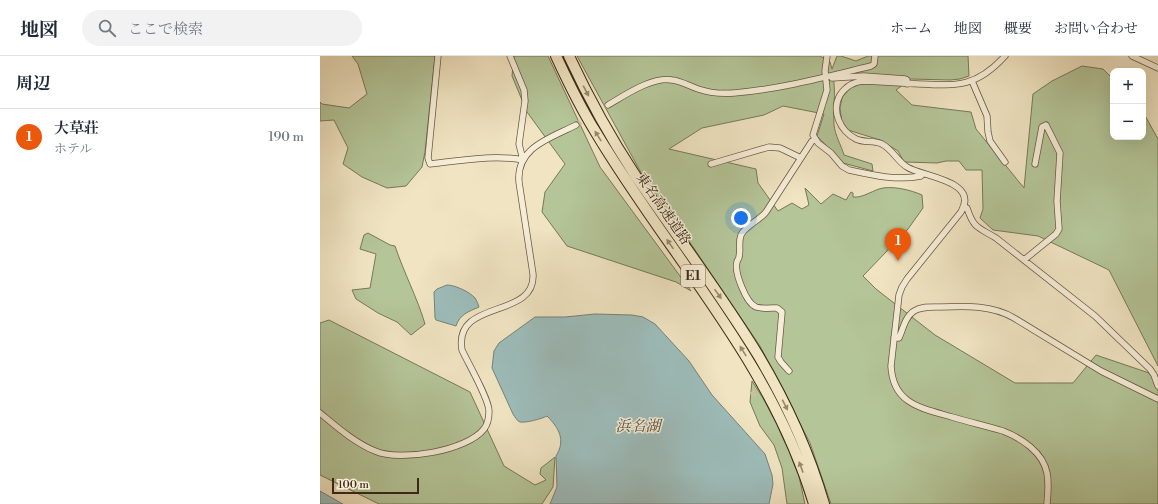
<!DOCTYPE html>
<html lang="ja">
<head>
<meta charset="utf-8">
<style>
  :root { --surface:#fff; --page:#f2f2f3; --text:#1f2937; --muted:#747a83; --line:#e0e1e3; --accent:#ea580c }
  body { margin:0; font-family:"Libre Bodoni","Noto Serif JP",serif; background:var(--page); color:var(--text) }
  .controls { position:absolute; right:12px; top:12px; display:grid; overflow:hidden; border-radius:8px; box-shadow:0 4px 16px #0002 }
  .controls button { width:36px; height:36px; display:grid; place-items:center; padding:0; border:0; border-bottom:1px solid var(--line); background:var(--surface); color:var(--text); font:20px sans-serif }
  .scale { position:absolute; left:12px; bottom:10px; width:87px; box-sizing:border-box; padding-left:4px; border:2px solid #3c2a16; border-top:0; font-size:11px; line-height:14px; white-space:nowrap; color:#3c2a16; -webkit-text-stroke:3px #f5edd7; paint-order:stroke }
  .you { position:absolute; left:421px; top:162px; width:14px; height:14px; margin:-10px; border:3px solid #fff; border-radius:50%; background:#1a73e8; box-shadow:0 0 0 6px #1a73e833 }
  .badge { display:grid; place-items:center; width:26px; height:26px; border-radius:50%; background:var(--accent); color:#fff; font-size:13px; font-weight:700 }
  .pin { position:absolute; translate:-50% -33px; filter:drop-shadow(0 1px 2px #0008) }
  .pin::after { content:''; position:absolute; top:21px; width:14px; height:12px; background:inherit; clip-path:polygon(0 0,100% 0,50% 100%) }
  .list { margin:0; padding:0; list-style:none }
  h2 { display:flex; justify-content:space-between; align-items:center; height:52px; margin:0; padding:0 16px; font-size:17px }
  h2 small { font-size:13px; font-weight:400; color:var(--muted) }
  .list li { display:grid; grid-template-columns:26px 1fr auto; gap:12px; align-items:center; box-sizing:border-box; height:56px; padding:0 16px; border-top:1px solid var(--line) }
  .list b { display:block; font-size:15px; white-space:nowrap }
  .list p { margin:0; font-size:13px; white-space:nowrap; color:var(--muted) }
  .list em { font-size:13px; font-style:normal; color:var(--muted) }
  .icon { flex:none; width:22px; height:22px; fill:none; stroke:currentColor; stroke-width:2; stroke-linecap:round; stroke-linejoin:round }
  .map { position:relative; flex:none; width:838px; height:448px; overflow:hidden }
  header { display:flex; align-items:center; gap:24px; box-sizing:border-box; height:56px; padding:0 20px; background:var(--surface); border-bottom:1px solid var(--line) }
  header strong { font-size:19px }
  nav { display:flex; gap:22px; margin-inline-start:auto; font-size:14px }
  .search { width:280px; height:36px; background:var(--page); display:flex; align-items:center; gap:10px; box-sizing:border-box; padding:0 14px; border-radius:22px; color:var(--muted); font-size:15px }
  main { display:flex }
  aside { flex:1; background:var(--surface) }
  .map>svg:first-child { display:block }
  .green { fill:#b4c598; stroke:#787857 }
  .water { fill:#9dbdbb; stroke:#768279 }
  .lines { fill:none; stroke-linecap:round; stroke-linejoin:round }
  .street-tunnel { stroke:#ccbfa0; stroke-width:5.5; stroke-dasharray:5.5 3; stroke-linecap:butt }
  .street-casing { stroke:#695841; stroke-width:7 }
  .highway-casing { stroke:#3c2a16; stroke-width:12 }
  .street { stroke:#f5edd7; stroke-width:5.5 }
  .highway { stroke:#f0e4c2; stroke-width:10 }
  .oneway { fill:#96876c }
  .labels { text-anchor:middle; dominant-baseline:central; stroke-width:3; stroke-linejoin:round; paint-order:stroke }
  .shield { fill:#f5edd7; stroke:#746450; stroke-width:1 }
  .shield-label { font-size:13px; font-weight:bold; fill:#3c2a16 }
  .street-label { font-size:14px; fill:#3c2a16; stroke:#f5edd7 }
  .water-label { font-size:15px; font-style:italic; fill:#544f3f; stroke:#f5edd7 }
</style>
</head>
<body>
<header>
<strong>地図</strong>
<div class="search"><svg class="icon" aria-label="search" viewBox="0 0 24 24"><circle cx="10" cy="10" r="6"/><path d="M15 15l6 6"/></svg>ここで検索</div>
<nav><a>ホーム</a><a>地図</a><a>概要</a><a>お問い合わせ</a></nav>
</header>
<main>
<aside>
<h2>周辺<small></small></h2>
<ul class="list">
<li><span class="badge">1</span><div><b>大草荘</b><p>ホテル</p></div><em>190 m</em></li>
</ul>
</aside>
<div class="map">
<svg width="838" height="448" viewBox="0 0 838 448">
  <rect width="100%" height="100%" fill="#f0e4c2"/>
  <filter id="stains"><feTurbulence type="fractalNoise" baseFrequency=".005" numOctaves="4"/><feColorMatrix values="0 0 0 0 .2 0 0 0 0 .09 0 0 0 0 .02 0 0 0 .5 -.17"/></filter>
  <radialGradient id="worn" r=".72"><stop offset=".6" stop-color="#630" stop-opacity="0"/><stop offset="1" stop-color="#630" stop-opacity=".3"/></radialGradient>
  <path class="green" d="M 32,0 L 115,0 L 105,96 L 102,111 L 86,130 L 67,132 L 42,121 L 23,108 L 28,92 L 14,64 L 0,65 L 0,46 L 2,48 L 29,52 L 47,38 L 38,8 Z
    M 194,0 L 228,0 L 280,111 L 371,235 L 356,226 L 247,190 L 222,156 L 225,136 L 245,108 L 207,56 L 192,20 Z
    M 257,0 L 500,0 L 510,6 L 512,13 L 517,0 L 521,0 L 536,5 L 548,0 L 648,0 L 649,20 L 640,23 L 630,24 L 591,23 L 576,34 L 592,49 L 651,56 L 656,73 L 704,132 L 713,38 L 732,25 L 762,10 L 783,13 L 793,23 L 793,81 L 823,81 L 823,56 L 838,83 L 838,310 L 789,214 L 718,180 L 673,174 L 660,162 L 663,153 L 662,114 L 646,114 L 639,105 L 626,105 L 617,107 L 584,106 L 578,95 L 560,84 L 528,74 L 522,67 L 520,52 L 523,37 L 540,25 L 513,19 C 516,37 513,51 514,69 C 515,79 521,89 524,99 L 552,108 L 553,115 L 523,107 L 497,80 L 504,58 L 463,50 L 444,59 L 382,72 L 349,93 L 436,113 L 438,127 L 458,155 L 472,147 L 482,153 L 489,149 L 485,132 L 501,148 L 513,138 L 526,144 L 531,136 L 533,137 L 533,141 C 542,142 550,136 559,133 C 571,129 591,134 602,139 L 603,152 L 588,173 L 543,220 L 556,233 L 615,279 L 695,327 L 753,327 L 776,299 L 838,320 L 838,448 L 511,448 L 490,387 L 440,290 L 367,182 L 324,122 Z
    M 48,177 L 70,189 L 75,190 C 84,217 97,241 105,268 L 91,279 L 77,266 L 58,257 L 36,243 L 32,234 L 50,232 L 56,198 L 40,193 L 44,179 Z
    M 9,264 L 150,336 L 184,410 L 215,429 L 226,424 L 220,418 L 221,412 L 235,401 L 233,431 L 222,448 L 59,448 L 0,419 L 0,267 Z
    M 432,325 L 458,366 L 478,416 L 485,448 L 467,448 L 462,412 L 454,389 L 440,370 L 430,346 Z"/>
  <path class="water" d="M 127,229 C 135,229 150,236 155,242 C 157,245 158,248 159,251 C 148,256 140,258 136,270 L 116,264 L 115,262 L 114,236 L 117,233 Z
    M 275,258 L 312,259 L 323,261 L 335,268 L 369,305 L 392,339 L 445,398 L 452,419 L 453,428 L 449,448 L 230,448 L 237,431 L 236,400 C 246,384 239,372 227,360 C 221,363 206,367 200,366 C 197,365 195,361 193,358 L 172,312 L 174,295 L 179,287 L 215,261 L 245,261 Z
    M 0,435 L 21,447 L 23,448 L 0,448 Z"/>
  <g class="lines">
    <path class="street-tunnel" d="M 256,69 L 288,49
      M 431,339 L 437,336"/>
    <g class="street-casing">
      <path id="street" d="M 118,0 L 108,102 L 110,108 C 140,105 173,98 203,104 L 199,88 L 205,45 L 204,34 L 190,0
        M 507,0 L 505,15 L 507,34 L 493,79 L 498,87 L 511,97 L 522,110 L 529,114 C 552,119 577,125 601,120 L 602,117
        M 685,0 C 657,31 638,30 599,28 C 581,27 563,26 546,25 C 535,25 526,30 520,39 C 511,55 520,75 536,83 C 544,87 554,84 562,88 C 573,94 577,105 587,111 C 602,121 660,124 641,156 L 587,223 L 582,231 L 579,239 L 571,310 C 573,348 601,352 632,361 C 649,366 666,370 683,375 C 701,382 723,396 727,417 C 729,427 728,438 727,448
        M 812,0 L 838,12
        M 512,22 L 544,20 L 585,23 L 587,24 L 587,28
        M 652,25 L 667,60 L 668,76 L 670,85 L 685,106
        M 288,49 C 305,39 333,20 352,24 C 361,25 369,30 378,33 C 390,37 402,38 414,37 C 461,33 505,21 551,10 L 554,8 L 555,0
        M 391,108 L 449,91 L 460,92 L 481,102
        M 643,151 L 647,152 C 654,173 658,171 676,182 L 775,260 L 830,313 L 834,319 L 838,330
        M 704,204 L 736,178 L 739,173 L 737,145 L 740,97 L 726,69 L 722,71 L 715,108
        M 574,281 L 579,282 C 583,273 585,261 594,255 C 602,250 612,251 621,251 C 646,250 672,249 694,262 L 781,315 L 838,343
        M 469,315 L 461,306 L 458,301 L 462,256 L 457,252 C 451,252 442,253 436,251 C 426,247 414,216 417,206 C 417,204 419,203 419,201 C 421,194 418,187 421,179 C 426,169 439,165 446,156 L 492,85 L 495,84
        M 0,357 C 17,371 35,387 55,395 C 80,406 147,395 164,373 C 168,368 169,361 169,355 C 169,343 148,307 142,294 C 133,242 216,264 213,218 L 199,126 C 196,91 231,82 256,69"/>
    </g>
    <g class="highway-casing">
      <path id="highway" d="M 236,0 C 248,26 260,51 275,75 C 350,201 451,304 494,448
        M 249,0 C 268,41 290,81 315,119 C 356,179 400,237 438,299 C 466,346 489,396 504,448"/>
    </g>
    <use href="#street" class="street"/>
    <use href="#highway" class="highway"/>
  </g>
  <defs><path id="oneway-solid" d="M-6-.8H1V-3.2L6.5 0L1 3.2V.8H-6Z"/></defs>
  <g class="oneway">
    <use href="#oneway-solid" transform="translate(266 35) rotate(62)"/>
    <use href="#oneway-solid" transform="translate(278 80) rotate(-122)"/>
    <use href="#oneway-solid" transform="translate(350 188) rotate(-125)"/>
    <use href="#oneway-solid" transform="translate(398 238) rotate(55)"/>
    <use href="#oneway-solid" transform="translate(423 295) rotate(-122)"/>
    <use href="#oneway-solid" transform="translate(465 349) rotate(63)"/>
    <use href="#oneway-solid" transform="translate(481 411) rotate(-110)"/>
  </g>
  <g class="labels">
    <rect class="shield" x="361" y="209" width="24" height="22" rx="3"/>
    <g class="shield-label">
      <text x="373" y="220">E1</text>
    </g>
    <g class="street-label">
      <text transform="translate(343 153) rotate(55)">東名高速道路</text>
    </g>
    <g class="water-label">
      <text x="318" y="370">浜名湖</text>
    </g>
  </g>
  <rect width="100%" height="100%" filter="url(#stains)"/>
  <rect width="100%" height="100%" fill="url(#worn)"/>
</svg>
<div class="controls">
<button>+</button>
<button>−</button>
</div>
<div class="scale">100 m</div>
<div class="you"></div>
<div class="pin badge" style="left:578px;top:205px">1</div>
</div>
</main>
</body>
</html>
